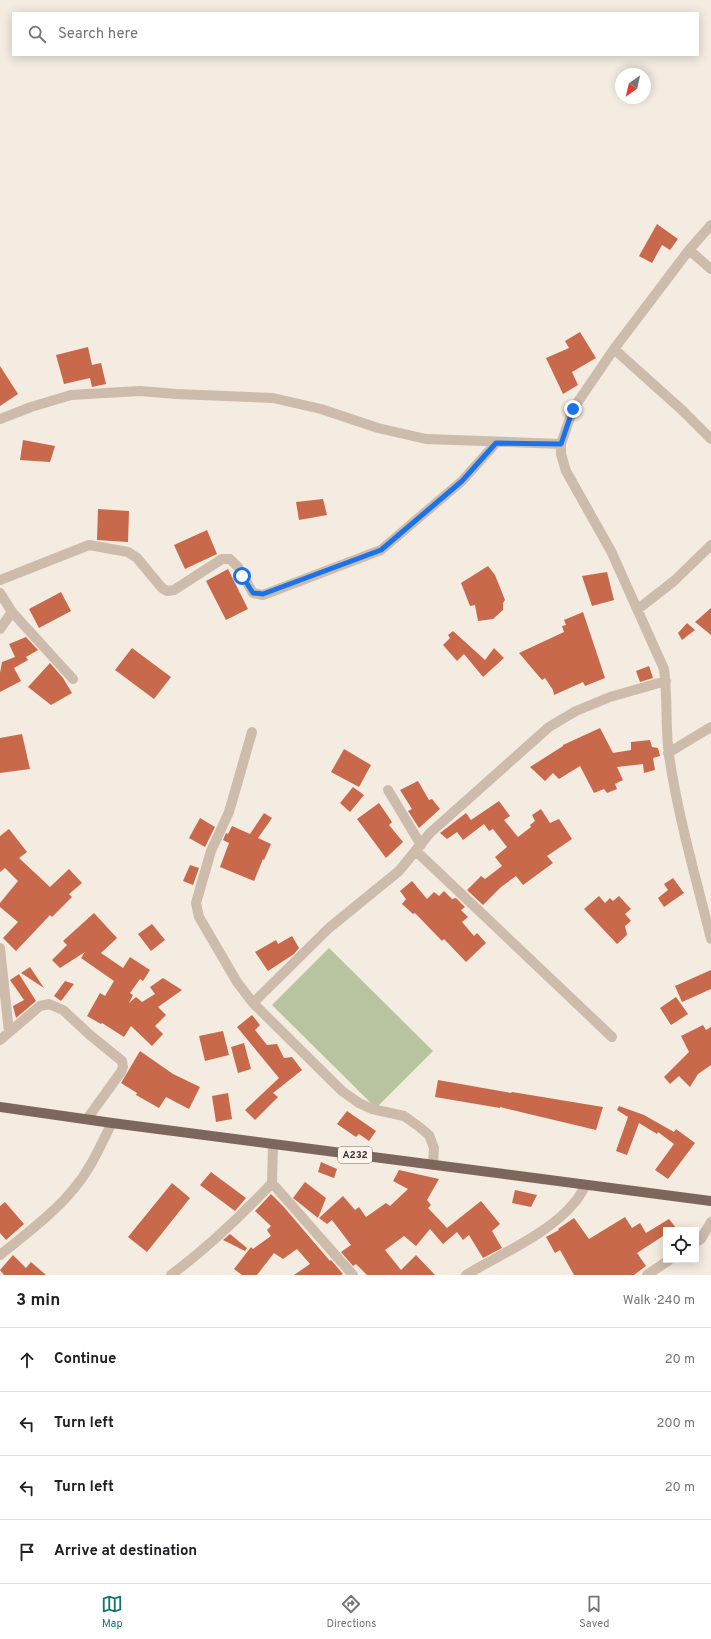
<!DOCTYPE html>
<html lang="en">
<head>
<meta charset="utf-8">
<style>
  :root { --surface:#fff; --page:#f2f2f2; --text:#202124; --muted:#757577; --line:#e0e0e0; --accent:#0f766e }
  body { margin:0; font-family:Overpass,sans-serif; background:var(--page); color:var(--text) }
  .controls { position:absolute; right:12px; bottom:12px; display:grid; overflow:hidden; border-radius:0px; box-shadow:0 2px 10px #0003 }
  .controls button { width:36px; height:36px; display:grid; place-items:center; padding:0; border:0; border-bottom:1px solid var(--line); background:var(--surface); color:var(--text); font:20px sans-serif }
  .compass { position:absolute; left:615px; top:68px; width:36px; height:36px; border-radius:50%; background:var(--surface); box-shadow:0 2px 10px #0003; rotate:214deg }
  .stop { position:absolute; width:12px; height:12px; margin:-9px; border:3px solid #1a73e8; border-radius:50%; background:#fff }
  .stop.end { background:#1a73e8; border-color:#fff; box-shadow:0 1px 4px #0008 }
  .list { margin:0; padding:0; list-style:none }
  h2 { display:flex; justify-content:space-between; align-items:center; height:52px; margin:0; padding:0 16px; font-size:17px }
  h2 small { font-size:13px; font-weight:400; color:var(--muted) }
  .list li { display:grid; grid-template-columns:26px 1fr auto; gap:12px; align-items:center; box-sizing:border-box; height:64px; padding:0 16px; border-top:1px solid var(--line) }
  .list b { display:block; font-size:15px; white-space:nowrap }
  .list em { font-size:13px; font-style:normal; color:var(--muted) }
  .icon { flex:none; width:22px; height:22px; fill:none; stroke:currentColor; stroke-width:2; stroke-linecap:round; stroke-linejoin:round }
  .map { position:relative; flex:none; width:711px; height:1275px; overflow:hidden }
  .search { position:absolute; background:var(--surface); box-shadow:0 2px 10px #0003; left:12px; right:12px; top:12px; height:44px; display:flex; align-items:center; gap:10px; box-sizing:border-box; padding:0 14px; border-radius:0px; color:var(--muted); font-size:15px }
  .sheet { height:308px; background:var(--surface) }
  nav { display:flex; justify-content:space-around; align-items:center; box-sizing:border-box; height:56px; border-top:1px solid var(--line); background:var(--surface); font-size:11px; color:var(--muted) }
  nav a { display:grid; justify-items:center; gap:2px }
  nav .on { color:var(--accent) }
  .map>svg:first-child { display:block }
  .green { fill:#b8c4a0 }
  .building { fill:#c8694b }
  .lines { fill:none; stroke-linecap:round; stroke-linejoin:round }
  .street { stroke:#cdbbac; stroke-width:10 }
  .primary { stroke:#7d675c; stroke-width:10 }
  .route { stroke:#1a73e8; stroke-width:5 }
  .labels { text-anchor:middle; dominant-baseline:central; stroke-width:3.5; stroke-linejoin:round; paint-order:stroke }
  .shield { fill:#fbf5ee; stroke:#756b66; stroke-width:1 }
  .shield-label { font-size:10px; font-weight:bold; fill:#3b302b }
</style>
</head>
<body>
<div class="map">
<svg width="711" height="1275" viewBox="0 0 711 1275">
  <rect width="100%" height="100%" fill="#f4ebe1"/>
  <path class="green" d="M 329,948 L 433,1051 L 376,1108 L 272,1005 Z"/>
  <path class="building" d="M 657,224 L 678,239 L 670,250 L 662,245 L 652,263 L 639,256 Z
    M 580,332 L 596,358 L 572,372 L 578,385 L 563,394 L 546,358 L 569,348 L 565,341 Z
    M 88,347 L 92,365 L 101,363 L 106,384 L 92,387 L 90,378 L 64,384 L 56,355 Z
    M 0,366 L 18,394 L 0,406 Z
    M 23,440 L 55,446 L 50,462 L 20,460 Z
    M 323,499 L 327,515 L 299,520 L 296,502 Z
    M 98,509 L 129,511 L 128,542 L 97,540 Z
    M 207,530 L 217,554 L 185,569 L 174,545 Z
    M 488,566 L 495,575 L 505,600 L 503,603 L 503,610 L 493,619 L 478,621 L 475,605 L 470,606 L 461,583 Z
    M 228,569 L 248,609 L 226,620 L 206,581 Z
    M 607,572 L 614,600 L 592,606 L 582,576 Z
    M 61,592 L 71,611 L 39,628 L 29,609 Z
    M 711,608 L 711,635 L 695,622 Z
    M 583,612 L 605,678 L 585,686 L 583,682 L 554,695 L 553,690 L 545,678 L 542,680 L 519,653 L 564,632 L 562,626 L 566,625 L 564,620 Z
    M 687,623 L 695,630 L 682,640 L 678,633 Z
    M 453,631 L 485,660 L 494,648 L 504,658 L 483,677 L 464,654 L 457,661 L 443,645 L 450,638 L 448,635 Z
    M 26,637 L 38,650 L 26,657 L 28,660 L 14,668 L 21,681 L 0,692 L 0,673 L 2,662 L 15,657 L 9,644 Z
    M 132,648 L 171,677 L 154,699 L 115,670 Z
    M 50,663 L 63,678 L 72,693 L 51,705 L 28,687 Z
    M 649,666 L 653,678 L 640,682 L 636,671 Z
    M 600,728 L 613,753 L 631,750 L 631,742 L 650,740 L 652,747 L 658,748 L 660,756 L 653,758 L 655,770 L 644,773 L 643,764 L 617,767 L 623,780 L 615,784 L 617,789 L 607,793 L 604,789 L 594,793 L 580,766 L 559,779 L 553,773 L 545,781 L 530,767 L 563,746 L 563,745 Z
    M 22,734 L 30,769 L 0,773 L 0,738 Z
    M 344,749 L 371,765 L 359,787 L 331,772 Z
    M 418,781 L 429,800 L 432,799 L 440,809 L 419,828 L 408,811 L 412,809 L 400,790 Z
    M 353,787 L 364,795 L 350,812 L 340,803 Z
    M 499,801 L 510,816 L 504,820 L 518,837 L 531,827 L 530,825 L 535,821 L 532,815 L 541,809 L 550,823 L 559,819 L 572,839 L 547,856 L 553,863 L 523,885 L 516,876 L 501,887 L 483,905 L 467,890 L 481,876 L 485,879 L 502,866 L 495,857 L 507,847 L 493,829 L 489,831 L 484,824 L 463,840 L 457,832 L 447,839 L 440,833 L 466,813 L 471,820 Z
    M 379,803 L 392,822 L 389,825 L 403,842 L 386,858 L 357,819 Z
    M 264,813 L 272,818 L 258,838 L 271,844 L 264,860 L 263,859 L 254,881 L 220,867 L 229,843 L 223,840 L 226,833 L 228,834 L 232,826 L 250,834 Z
    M 200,818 L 215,827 L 205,847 L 189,838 Z
    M 9,829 L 27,852 L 19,858 L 50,887 L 69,869 L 82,883 L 69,894 L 72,897 L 52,917 L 50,915 L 16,951 L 3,938 L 18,922 L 0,907 L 0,903 L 18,881 L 5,868 L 0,872 L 0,836 Z
    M 190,865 L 199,868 L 193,885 L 183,881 Z
    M 673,878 L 684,893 L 664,907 L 658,898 L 668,890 L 664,884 Z
    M 412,881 L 427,899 L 434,892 L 439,896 L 444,891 L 452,899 L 456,898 L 465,907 L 461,910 L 468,917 L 462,922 L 474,936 L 477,933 L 486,943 L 466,962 L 444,939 L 442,941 L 415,913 L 413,914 L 402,904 L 406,899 L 400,891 Z
    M 599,896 L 605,903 L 610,898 L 613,901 L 619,896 L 631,909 L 625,914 L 631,921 L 625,926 L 627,935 L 617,944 L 584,909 Z
    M 94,913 L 117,938 L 101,953 L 123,968 L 130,957 L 150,970 L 143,981 L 140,979 L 130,993 L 133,995 L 129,1003 L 136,997 L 142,1002 L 155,994 L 150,987 L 163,978 L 182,990 L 158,1007 L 166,1015 L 155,1026 L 163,1034 L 152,1046 L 131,1026 L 124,1037 L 102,1023 L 101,1024 L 87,1016 L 100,993 L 105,996 L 114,981 L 81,958 L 85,952 L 60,968 L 52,960 L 67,945 L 63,941 Z
    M 152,924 L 165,940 L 151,951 L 138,934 Z
    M 292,936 L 299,948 L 294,954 L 268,971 L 255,952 L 276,940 L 278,944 Z
    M 30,967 L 44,988 L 21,973 Z
    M 711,970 L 711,989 L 682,1002 L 675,986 Z
    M 19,974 L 36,1001 L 16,1018 L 13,1006 L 24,1000 L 10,980 Z
    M 65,981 L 74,984 L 61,1001 L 54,996 Z
    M 676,997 L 688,1014 L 671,1025 L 660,1008 Z
    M 252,1015 L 260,1025 L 255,1030 L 267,1045 L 277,1044 L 284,1058 L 292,1057 L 302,1070 L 273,1093 L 278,1097 L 255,1120 L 245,1110 L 279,1078 L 237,1027 Z
    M 703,1025 L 706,1030 L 711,1027 L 711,1065 L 698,1074 L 690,1087 L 679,1076 L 670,1084 L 664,1077 L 689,1052 L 681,1036 Z
    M 223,1031 L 229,1055 L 205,1061 L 199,1036 Z
    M 244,1043 L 251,1069 L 238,1073 L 231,1047 Z
    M 140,1051 L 173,1074 L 200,1087 L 189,1109 L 166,1097 L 159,1108 L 136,1095 L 137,1093 L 121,1083 Z
    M 438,1080 L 511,1093 L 512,1092 L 603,1107 L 596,1130 L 500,1107 L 500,1108 L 435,1097 Z
    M 228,1093 L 232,1119 L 216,1122 L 212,1096 Z
    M 619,1106 L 644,1115 L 674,1132 L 676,1129 L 695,1143 L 668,1179 L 655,1170 L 674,1144 L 658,1132 L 657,1134 L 639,1123 L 627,1155 L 616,1151 L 628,1117 L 617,1110 Z
    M 347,1111 L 376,1131 L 369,1141 L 359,1134 L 356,1137 L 337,1124 Z
    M 321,1162 L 337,1169 L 334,1178 L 318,1172 Z
    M 399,1170 L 439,1179 L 427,1200 L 431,1205 L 428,1208 L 447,1228 L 481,1201 L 500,1224 L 492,1231 L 502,1248 L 483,1258 L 469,1235 L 463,1240 L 457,1232 L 443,1244 L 430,1229 L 416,1246 L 404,1236 L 385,1250 L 401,1270 L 416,1255 L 435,1275 L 367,1275 L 356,1264 L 353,1266 L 341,1252 L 351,1245 L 332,1220 L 327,1224 L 319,1218 L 343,1196 L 355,1210 L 359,1207 L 366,1217 L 386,1203 L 390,1206 L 408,1189 L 393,1181 Z
    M 211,1172 L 246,1198 L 235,1211 L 200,1185 Z
    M 305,1182 L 326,1198 L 318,1218 L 293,1198 Z
    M 172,1183 L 190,1198 L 147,1252 L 128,1237 Z
    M 515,1190 L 537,1195 L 531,1207 L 512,1203 Z
    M 271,1194 L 283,1206 L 330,1261 L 331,1260 L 343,1274 L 341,1275 L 294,1275 L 310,1264 L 297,1249 L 283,1259 L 274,1253 L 257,1275 L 242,1275 L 234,1269 L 251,1247 L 253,1249 L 271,1236 L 267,1230 L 271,1226 L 255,1211 Z
    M 5,1202 L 24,1224 L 6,1240 L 0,1233 L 0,1206 Z
    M 625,1217 L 632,1228 L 640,1223 L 646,1233 L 669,1219 L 676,1228 L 672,1230 L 666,1230 L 666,1234 L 637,1253 L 646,1266 L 634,1275 L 574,1275 L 560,1250 L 555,1253 L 546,1237 L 559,1230 L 558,1229 L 574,1218 L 589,1239 Z
    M 230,1234 L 247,1248 L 245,1251 L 223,1240 Z
    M 13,1255 L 26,1268 L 31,1262 L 46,1275 L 4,1275 L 0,1270 Z"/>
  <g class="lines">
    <path class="street" d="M 711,225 L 689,250 L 614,349 L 573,409 L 561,444 L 561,454 L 566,471 L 611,551 L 664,669 C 668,698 665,727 669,755 C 678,817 696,878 711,939
      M 689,250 L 711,269
      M 614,349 L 683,411 L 711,439
      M 0,419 L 31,407 L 71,395 L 140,391 L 176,394 L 273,398 L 321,409 L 378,428 L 426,439 L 561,444
      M 0,580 L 89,545 L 128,552 L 137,558 L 162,588 L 167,591 L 174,590 L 222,559 L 230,559 L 238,567 L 253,593 L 263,595 L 381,550 L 462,481 L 496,443
      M 0,593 L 12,612 L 73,679
      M 638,609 L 674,581 L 711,545
      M 0,629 L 12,612
      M 252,732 L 229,812 L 211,851 L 196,903 L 199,917 L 237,982 L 253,1003 L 342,1091 L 359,1103 L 372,1109 L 404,1116 L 418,1126 L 429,1135 L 434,1148 L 433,1165
      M 668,753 L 711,727
      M 388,790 L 421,845
      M 416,851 L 612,1037
      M 0,948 L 9,1032
      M 253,1003 L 329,928 L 399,871 L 430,833 L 549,727 L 576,711 L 610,697 L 666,681
      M 0,1040 L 40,1006 L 49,1004 L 63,1010 L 90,1035 L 122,1061 L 123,1067 L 121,1072 L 87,1119
      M 272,1183 L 353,1275
      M 696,1242 L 701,1239 L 711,1222
      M 0,1255 C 31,1230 67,1204 88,1169 C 97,1155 104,1138 112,1123
      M 171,1275 C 207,1248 241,1216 272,1183 L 273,1144
      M 466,1275 C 499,1255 550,1233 574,1203 C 579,1198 582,1191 586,1185
      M 647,1275 L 669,1260"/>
    <path class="primary" d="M 0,1107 L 112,1123 L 711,1201"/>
  </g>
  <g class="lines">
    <path class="route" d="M 242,576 L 253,593 L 263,594 L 381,550 L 462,481 L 496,443 L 561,444 L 573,409"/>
  </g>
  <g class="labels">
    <rect class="shield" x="338" y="1147" width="34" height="16" rx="3"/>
    <g class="shield-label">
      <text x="355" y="1155">A232</text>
    </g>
  </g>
</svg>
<div class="controls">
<button><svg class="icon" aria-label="locate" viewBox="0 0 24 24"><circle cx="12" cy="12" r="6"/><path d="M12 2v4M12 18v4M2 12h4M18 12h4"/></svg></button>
</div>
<svg class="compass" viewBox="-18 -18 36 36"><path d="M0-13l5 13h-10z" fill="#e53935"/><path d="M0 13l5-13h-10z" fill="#757577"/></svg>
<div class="stop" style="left:242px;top:576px"></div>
<div class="stop end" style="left:573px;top:409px"></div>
<div class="search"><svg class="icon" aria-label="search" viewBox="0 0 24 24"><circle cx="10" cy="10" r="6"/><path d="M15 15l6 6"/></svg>Search here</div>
</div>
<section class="sheet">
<h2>3 min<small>Walk · 240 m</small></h2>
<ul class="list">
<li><svg class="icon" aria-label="ahead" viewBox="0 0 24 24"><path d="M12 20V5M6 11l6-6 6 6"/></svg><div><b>Continue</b></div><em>20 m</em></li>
<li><svg class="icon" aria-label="left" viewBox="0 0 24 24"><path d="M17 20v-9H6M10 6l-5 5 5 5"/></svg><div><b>Turn left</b></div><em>200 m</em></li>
<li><svg class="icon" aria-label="left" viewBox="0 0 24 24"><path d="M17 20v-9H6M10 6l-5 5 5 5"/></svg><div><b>Turn left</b></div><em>20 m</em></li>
<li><svg class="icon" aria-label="arrive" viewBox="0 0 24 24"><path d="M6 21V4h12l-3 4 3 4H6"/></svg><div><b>Arrive at destination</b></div></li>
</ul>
</section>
<nav>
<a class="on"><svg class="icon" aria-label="map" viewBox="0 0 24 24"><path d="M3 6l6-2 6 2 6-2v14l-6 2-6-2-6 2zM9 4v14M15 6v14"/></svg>Map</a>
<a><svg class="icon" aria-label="directions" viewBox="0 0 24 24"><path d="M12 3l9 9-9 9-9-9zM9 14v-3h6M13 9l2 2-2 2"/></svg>Directions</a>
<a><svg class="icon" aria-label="saved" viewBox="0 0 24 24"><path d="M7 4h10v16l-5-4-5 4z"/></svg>Saved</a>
</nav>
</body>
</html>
